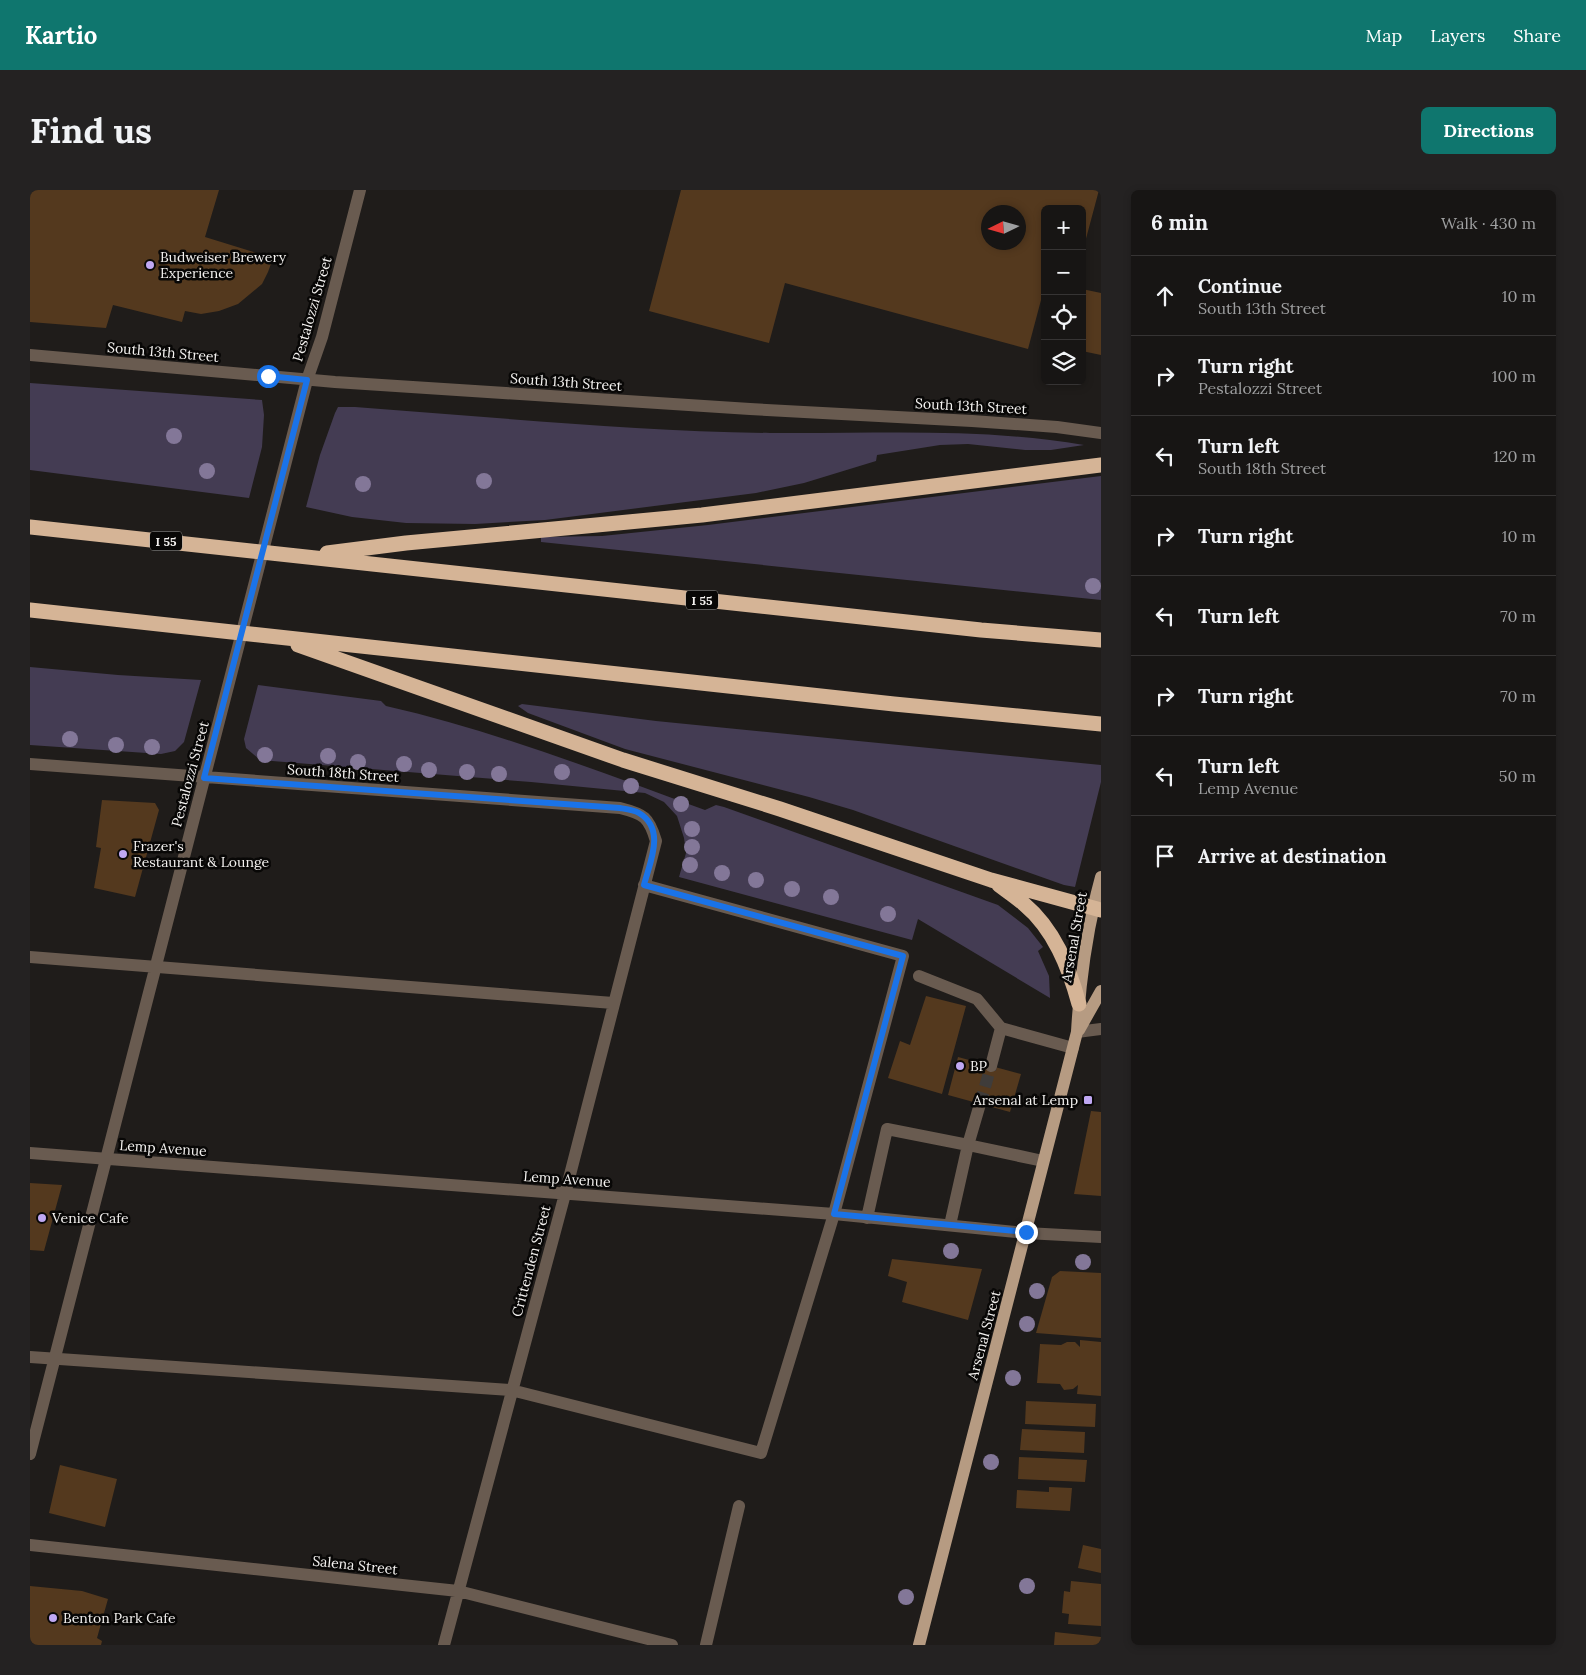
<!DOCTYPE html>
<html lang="en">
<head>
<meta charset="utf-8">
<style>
  :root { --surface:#171514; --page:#242222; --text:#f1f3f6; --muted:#9e9fa0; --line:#363434; --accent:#0f766e }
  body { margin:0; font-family:Lora,serif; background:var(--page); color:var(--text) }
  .controls { position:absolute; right:15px; top:15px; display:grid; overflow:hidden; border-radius:8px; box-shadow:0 2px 8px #0003 }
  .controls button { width:45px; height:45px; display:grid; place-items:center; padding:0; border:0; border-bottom:1px solid var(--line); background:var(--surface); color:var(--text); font:25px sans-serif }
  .compass { position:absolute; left:951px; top:15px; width:45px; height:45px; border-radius:50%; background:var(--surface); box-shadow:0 2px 8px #0003; rotate:265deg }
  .stop { position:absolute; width:15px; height:15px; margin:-11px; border:4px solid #1a73e8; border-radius:50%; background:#fff }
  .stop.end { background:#1a73e8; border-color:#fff; box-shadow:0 1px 5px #0008 }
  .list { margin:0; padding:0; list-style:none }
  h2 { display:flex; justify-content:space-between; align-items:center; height:65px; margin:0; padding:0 20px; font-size:21px }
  h2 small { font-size:16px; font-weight:400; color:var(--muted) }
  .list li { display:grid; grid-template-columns:32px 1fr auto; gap:15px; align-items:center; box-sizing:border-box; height:80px; padding:0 20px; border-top:1px solid var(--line) }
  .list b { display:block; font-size:19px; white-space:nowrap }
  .list p { margin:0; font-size:16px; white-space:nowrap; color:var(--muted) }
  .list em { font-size:16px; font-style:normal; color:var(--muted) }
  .icon { flex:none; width:28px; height:28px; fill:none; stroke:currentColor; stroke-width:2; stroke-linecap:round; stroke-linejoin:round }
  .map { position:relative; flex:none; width:1071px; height:1455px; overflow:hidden; border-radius:8px }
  header { display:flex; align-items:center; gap:30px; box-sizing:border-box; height:70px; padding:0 25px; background:var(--accent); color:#fff }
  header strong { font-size:24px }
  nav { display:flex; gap:28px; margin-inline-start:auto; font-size:18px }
  .intro { display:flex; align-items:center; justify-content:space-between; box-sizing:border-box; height:120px; padding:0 30px }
  h1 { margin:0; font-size:35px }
  .button { padding:12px 22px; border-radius:8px; background:var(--accent); color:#fff; font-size:18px; font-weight:700 }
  main { display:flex; gap:30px; padding:0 30px }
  aside { flex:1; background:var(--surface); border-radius:8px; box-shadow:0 2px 8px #0003 }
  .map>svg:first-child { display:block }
  .green { fill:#443c53 }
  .building { fill:#54391e; fill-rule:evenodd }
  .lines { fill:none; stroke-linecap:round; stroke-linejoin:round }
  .minor-tunnel { stroke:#3f3c3a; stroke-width:12; stroke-dasharray:12 6; stroke-linecap:butt }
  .minor { stroke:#695b50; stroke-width:12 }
  .major { stroke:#b69b82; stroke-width:12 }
  .highway { stroke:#d5b496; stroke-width:15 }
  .tree { fill:#837798 }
  .route { stroke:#1a73e8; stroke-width:6 }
  .poi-dot { fill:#c0a8f3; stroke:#080706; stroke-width:2 }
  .labels { text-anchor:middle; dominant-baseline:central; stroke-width:5; stroke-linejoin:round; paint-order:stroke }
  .shield { fill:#080706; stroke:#adacaa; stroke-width:1 }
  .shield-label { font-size:12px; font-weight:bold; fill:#f4f2f0 }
  .poi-label { font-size:14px; fill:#f4f2f0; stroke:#080706; text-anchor:start }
  .street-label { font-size:14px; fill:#f4f2f0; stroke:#080706 }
</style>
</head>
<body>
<header>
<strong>Kartio</strong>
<nav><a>Map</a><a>Layers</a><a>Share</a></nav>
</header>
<div class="intro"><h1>Find us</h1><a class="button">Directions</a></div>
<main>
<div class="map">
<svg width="1071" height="1455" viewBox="0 0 1071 1455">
  <rect width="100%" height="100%" fill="#1f1c1a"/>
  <path class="green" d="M 0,193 L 232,210 L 234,225 L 232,257 L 219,308 L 0,280 Z
    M 308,217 L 325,217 C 463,227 602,241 740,243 C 846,244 949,237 1054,255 L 1021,260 L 995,260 L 938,254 L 910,255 L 847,265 L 846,271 L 774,293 L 726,303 L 515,330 L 445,334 L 376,333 L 322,327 L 276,317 L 290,265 L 305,223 Z
    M 1071,286 L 1071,410 L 511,352 L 511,347 L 572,346 L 678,335 Z
    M 0,477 L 88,485 L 171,490 L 154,552 L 145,561 L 131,564 L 0,555 Z
    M 228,495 L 351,511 L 356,516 C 466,541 570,582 675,620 L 686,615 L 694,617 L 968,715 L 998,738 L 1013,757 L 1008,761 L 1019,786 L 1020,808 L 888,729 L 882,750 L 649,687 L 656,663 L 654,648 L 647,626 L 634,612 L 615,603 L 501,592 L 230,570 L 216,558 L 214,549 Z
    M 492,514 L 626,531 L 1071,575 L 1071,592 L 1045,697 L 1034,695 L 823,620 L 779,607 L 595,559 L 498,523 L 488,516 Z"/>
  <path class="building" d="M 0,0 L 189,0 L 175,47 L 243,68 L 238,82 L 232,94 L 208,114 L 189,121 L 171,124 L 155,121 L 152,132 L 83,115 L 76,138 L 0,132 Z
    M 651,0 L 1069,0 L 1053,60 L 1052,19 L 1015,19 L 1015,95 L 998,159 L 755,93 L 739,153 L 619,121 ZM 958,22 L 988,22 L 988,52 L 958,52 Z
    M 1052,99 L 1071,103 L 1071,165 L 1052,161 Z
    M 72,610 L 125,613 L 129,620 L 105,707 L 64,698 L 71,658 L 66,657 Z
    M 896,806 L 936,816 L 912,904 L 858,888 L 870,851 L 880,855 Z
    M 928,867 L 991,884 L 980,922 L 918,905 Z
    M 1061,921 L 1071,922 L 1071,1006 L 1044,1004 Z
    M 0,993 L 32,995 L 14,1061 L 0,1060 Z
    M 862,1069 L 952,1079 L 938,1130 L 872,1112 L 877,1092 L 858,1086 Z
    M 1030,1081 L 1071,1083 L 1071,1148 L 1006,1143 L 1022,1087 Z
    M 1050,1150 L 1071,1152 L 1071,1206 L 1047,1204 L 1048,1195 L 1043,1199 L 1034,1200 L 1030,1194 L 1007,1193 L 1010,1154 L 1031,1155 L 1037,1152 L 1045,1152 L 1050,1157 Z
    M 996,1211 L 1066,1214 L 1065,1237 L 995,1234 Z
    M 992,1239 L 1055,1242 L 1054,1263 L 990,1260 Z
    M 989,1267 L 1057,1270 L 1055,1292 L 988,1289 Z
    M 30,1275 L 87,1289 L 75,1337 L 19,1323 Z
    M 1019,1297 L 1042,1298 L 1040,1321 L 986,1318 L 987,1300 L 1019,1302 Z
    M 1053,1355 L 1071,1359 L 1071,1383 L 1048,1378 Z
    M 1041,1391 L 1071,1394 L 1071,1436 L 1038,1434 L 1039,1424 L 1032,1423 L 1034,1401 L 1040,1402 Z
    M 0,1396 L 52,1401 L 78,1409 L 67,1448 L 72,1451 L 71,1455 L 0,1455 Z
    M 1025,1442 L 1071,1447 L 1071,1455 L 1024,1455 Z"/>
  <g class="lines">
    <path class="minor-tunnel" d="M 950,914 L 961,876"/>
    <path class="minor" d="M 0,165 L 305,192 L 720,219 L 942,231 L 1027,237 L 1071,243
      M 0,574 L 590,618 C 614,624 619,627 626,651 L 535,1004 L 414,1455
      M 0,767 L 583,813
      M 889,786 L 947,809 L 971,838 L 1043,858
      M 1047,842 L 1071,839
      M 961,876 L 971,838
      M 950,914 L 938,955 L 1013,971
      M 0,963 L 804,1024 L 996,1043 L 1071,1047
      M 837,1028 L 857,939 L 938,955 L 920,1035
      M 0,1167 L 481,1200 L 731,1263 L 804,1024 L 873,766 L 614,695
      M 0,1264 L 277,190 L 292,147 L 330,0
      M 0,1355 L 428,1401 L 642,1455
      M 676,1455 L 709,1316"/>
    <path class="major" d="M 1049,840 L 1071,801
      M 889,1455 L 1047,842 C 1050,789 1057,738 1071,687"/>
    <path class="highway" d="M 0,337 L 951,440 L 1071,450
      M 297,363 L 376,353 L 672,325 L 1071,275
      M 0,420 L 864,514 L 1071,534
      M 268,455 L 593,570 L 750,619 L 961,690 L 1071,720
      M 969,695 C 977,701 986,707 994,714 C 1024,739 1039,777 1049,814"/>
  </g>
  <g class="tree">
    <circle cx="144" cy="246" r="8"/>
    <circle cx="177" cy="281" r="8"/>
    <circle cx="454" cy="291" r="8"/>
    <circle cx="333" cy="294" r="8"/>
    <circle cx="1063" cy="396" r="8"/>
    <circle cx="40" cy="549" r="8"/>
    <circle cx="86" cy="555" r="8"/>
    <circle cx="122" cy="557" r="8"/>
    <circle cx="235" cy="565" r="8"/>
    <circle cx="298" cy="566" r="8"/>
    <circle cx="328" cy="572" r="8"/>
    <circle cx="374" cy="574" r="8"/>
    <circle cx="399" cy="580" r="8"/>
    <circle cx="437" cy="582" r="8"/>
    <circle cx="532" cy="582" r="8"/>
    <circle cx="469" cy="584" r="8"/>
    <circle cx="601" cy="596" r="8"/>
    <circle cx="651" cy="614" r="8"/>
    <circle cx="662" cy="639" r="8"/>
    <circle cx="662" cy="657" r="8"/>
    <circle cx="660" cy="675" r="8"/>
    <circle cx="692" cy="683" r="8"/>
    <circle cx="726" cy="690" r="8"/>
    <circle cx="762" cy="699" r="8"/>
    <circle cx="801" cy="707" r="8"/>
    <circle cx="858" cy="724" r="8"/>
    <circle cx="921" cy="1061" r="8"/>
    <circle cx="1053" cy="1072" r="8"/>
    <circle cx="1007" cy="1101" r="8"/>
    <circle cx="997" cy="1134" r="8"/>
    <circle cx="983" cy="1188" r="8"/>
    <circle cx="961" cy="1272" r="8"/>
    <circle cx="997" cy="1396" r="8"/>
    <circle cx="876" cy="1407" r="8"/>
  </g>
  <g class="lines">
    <path class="route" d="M 238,186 L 277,190 L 174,588 L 590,618 C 596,619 604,620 609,623 C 636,639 620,672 614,695 L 873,766 L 804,1024 L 996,1042"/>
  </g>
  <g class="poi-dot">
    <circle cx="120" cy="75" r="5"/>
    <circle cx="93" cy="664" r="5"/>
    <circle cx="930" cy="876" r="5"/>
    <rect x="1053" y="905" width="10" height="10" rx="2.5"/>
    <circle cx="12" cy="1028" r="5"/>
    <circle cx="23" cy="1428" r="5"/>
  </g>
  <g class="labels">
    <g class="shield">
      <rect x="120" y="341.5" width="32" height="19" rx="4"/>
      <rect x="656" y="400.5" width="32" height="19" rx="4"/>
    </g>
    <g class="shield-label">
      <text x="136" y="351">I 55</text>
      <text x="672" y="410">I 55</text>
    </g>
    <g class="poi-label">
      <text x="130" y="67">Budweiser Brewery<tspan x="130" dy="16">Experience</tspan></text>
      <text x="103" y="656">Frazer's<tspan x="103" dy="16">Restaurant &amp; Lounge</tspan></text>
      <text x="940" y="876">BP</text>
      <text x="1048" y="910" text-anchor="end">Arsenal at Lemp</text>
      <text x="22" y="1028">Venice Cafe</text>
      <text x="33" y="1428">Benton Park Cafe</text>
    </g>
    <g class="street-label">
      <text transform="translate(282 119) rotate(-74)">Pestalozzi Street</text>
      <text transform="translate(133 162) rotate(5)">South 13th Street</text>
      <text transform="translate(536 192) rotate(4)">South 13th Street</text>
      <text transform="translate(941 216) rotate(3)">South 13th Street</text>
      <text transform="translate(313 583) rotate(4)">South 18th Street</text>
      <text transform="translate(160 584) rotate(-75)">Pestalozzi Street</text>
      <text transform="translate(1044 747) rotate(-80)">Arsenal Street</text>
      <text transform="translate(133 958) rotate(4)">Lemp Avenue</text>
      <text transform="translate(537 989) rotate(4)">Lemp Avenue</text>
      <text transform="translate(501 1071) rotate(-75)">Crittenden Street</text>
      <text transform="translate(954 1145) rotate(-75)">Arsenal Street</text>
      <text transform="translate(325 1375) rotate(6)">Salena Street</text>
    </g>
  </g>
</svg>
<div class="controls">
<button>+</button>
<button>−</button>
<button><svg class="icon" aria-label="locate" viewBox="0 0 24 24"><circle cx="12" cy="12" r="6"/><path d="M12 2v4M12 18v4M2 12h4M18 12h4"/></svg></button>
<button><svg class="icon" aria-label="layers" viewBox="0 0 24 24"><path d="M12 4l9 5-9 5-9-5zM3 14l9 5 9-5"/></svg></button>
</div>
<svg class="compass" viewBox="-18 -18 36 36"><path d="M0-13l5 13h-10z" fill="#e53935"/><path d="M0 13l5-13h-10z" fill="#9e9fa0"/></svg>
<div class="stop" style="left:238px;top:186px"></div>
<div class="stop end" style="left:996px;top:1042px"></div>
</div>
<aside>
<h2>6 min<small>Walk · 430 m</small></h2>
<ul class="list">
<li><svg class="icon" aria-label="ahead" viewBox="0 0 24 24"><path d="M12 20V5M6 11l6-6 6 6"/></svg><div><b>Continue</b><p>South 13th Street</p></div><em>10 m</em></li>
<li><svg class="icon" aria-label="right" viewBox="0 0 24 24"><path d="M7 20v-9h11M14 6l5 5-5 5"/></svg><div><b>Turn right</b><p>Pestalozzi Street</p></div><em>100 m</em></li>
<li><svg class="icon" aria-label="left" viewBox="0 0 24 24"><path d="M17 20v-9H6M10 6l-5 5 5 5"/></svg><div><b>Turn left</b><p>South 18th Street</p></div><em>120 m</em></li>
<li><svg class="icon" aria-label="right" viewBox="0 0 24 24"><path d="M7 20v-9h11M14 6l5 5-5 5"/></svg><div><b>Turn right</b></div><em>10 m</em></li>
<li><svg class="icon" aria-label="left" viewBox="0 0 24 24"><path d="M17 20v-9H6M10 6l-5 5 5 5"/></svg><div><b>Turn left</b></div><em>70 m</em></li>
<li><svg class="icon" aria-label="right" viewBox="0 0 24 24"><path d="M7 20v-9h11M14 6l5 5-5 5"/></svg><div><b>Turn right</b></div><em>70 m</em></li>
<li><svg class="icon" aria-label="left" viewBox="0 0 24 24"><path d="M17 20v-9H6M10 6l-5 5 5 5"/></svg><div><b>Turn left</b><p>Lemp Avenue</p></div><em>50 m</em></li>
<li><svg class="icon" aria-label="arrive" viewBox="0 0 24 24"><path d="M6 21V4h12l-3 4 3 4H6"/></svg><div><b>Arrive at destination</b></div></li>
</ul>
</aside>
</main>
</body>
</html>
